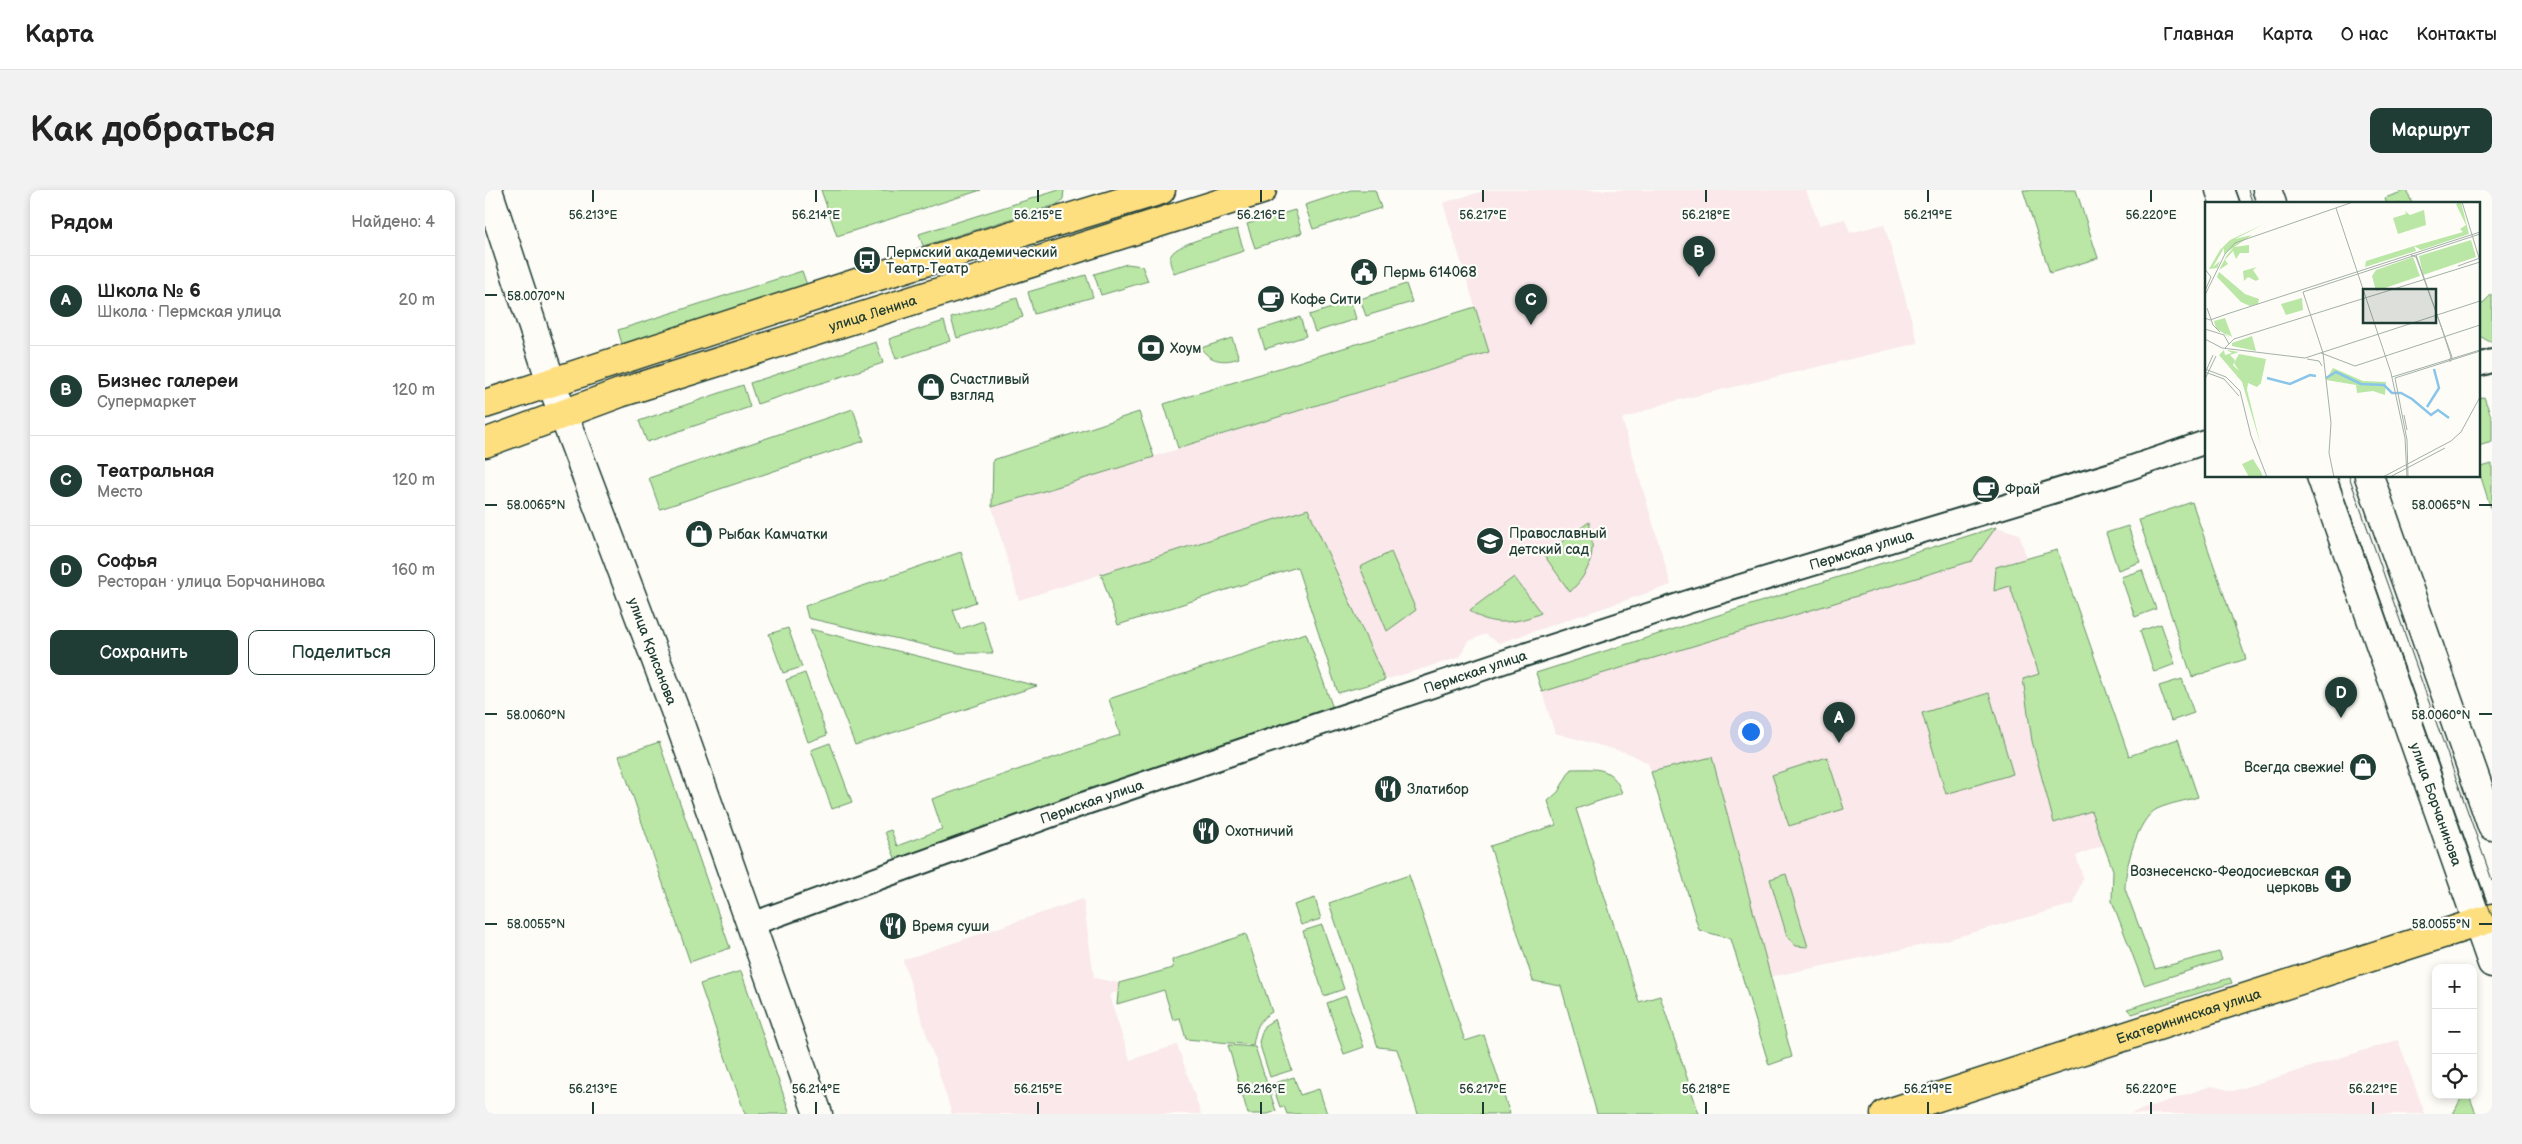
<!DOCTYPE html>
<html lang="ru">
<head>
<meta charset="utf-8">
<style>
  :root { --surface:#fff; --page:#f2f2f2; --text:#222; --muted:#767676; --line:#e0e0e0; --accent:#1f3d34 }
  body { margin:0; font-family:"Balsamiq Sans",sans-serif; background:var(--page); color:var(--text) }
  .controls { position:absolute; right:15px; bottom:15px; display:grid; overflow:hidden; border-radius:10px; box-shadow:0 2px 8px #0003 }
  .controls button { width:45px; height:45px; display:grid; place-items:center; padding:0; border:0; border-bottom:1px solid var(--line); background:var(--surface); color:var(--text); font:25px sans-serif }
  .you { position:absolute; left:1265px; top:541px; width:18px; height:18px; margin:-12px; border:4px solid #fff; border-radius:50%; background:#1a73e8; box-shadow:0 0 0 8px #1a73e833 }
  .badge { display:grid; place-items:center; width:32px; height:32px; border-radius:50%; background:var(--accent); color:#fff; font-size:16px; font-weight:700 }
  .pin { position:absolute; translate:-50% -41px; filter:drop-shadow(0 1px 2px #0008) }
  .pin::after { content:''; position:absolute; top:26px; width:18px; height:15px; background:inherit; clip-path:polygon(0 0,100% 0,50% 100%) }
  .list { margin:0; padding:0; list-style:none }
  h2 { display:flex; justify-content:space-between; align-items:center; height:65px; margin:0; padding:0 20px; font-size:21px }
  h2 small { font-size:16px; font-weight:400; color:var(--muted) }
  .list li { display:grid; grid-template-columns:32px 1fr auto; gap:15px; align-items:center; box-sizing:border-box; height:90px; padding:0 20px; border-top:1px solid var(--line) }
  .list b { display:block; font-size:19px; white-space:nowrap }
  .list p { margin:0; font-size:16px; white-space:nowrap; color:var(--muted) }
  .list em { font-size:16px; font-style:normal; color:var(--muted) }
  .actions { display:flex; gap:10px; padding:15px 20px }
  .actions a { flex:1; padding:11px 0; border:1px solid var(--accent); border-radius:10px; text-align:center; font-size:18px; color:var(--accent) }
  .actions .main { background:var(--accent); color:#fff }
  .icon { flex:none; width:28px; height:28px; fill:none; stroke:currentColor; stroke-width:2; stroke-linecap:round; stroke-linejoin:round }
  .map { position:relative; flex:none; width:2007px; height:924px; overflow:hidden; border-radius:10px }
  header { display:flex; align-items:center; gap:30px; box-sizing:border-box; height:70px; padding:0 25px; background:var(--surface); border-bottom:1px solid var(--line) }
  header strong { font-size:24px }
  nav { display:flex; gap:28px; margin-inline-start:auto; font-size:18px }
  .intro { display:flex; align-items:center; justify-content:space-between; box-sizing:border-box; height:120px; padding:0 30px }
  h1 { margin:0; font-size:35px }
  .button { padding:12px 22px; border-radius:10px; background:var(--accent); color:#fff; font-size:18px; font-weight:700 }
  main { display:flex; gap:30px; padding:0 30px }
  aside { flex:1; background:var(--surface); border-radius:10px; box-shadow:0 2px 8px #0003 }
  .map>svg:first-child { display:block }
  .built { fill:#fae8ea }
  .green { fill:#bae7a5; stroke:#6c926c }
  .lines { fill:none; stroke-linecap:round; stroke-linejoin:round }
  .street-casing { stroke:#1f3d34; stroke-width:26 }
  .secondary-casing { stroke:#1f3d34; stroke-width:31 }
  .primary-casing { stroke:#1f3d34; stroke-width:31 }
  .street { stroke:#fdfcf7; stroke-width:22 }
  .secondary { stroke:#fdfcf7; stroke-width:28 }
  .primary { stroke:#fedf80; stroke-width:28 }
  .tram { stroke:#1f3d34; stroke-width:1 }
  .ticks { fill:none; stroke:#1f3d34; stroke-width:2 }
  .labels { text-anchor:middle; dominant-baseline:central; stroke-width:4.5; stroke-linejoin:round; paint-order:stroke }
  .poi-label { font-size:14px; fill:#1f3d34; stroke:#fdfcf7; text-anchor:start }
  .street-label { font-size:14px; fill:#1f3d34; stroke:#fdfcf7 }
  .inset-river { fill:none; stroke:#89c5e9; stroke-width:2.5 }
  .inset-road { fill:none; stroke:#a4b0a9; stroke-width:1 }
  .view { fill:#1f3d34; fill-opacity:0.15; stroke:#1f3d34; stroke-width:2.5 }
  .inset-edge { fill:none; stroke:#1f3d34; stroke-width:2.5 }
  .ticks-label { font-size:12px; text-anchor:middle; fill:#1f3d34; stroke:#fdfcf7; stroke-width:4.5; stroke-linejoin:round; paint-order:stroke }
</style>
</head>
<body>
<header>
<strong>Карта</strong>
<nav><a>Главная</a><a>Карта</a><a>О нас</a><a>Контакты</a></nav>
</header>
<div class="intro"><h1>Как добраться</h1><a class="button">Маршрут</a></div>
<main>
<aside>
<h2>Рядом<small>Найдено: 4</small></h2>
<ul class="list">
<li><span class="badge">A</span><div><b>Школа № 6</b><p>Школа · Пермская улица</p></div><em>20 m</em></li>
<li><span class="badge">B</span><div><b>Бизнес галереи</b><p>Супермаркет</p></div><em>120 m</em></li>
<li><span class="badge">C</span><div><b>Театральная</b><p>Место</p></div><em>120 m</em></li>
<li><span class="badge">D</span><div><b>Софья</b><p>Ресторан · улица Борчанинова</p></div><em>160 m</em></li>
</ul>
<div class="actions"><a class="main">Сохранить</a><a>Поделиться</a></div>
</aside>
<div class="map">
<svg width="2007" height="924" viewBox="0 0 2007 924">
  <rect width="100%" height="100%" fill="#fdfcf7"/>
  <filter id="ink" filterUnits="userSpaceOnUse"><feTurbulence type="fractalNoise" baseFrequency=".02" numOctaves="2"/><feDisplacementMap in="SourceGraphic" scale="10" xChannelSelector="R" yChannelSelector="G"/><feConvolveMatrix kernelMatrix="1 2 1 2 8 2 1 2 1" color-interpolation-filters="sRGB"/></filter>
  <g filter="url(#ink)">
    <path class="built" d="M 1002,0 L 1321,0 L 1334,35 L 1360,29 L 1365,43 L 1399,34 L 1433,153 L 1181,213 L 1137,229 L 1186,395 L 1014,453 L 1000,444 L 982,452 L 975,467 L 900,490 L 823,319 L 534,410 L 507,317 L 1004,162 L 958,13 Z
      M 1511,337 L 1534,344 L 1630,650 L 1591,666 L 1598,687 L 1589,714 L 1457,751 L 1284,787 L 1227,567 L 1166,582 L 1163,573 L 1146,564 L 1070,543 L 1051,483 Z
      M 598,709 L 609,788 L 634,793 L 634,801 L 624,805 L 645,870 L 692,855 L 716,924 L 467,924 L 418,770 Z
      M 1913,850 L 1940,924 L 1644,924 L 1726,896 L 1748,901 Z"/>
    <path class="green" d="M 336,0 L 496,0 L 352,46 Z
      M 574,0 L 579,0 L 578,9 L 574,14 L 438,56 L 434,44 Z
      M 866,0 L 890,0 L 896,18 L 828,39 L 820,15 Z
      M 1538,0 L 1591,0 L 1613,68 L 1565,83 Z
      M 1922,0 L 1927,14 L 1902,14 L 1900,8 Z
      M 810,20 L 817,43 L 770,58 L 762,34 Z
      M 752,39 L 759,61 L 689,83 C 687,79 684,72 685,68 C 687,53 739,43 752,39 Z
      M 642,74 L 657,76 L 663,91 L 616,105 L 609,84 Z
      M 317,81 L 322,95 L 137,154 L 133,140 Z
      M 601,85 L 608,107 L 549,124 L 543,102 Z
      M 921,94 L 927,112 L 881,126 L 875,109 Z
      M 2007,104 L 2007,151 L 2005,152 L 1993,145 L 1995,116 Z
      M 532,108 L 538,127 L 472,148 L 466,128 Z
      M 866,112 L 871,129 L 830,142 L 824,125 Z
      M 990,117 L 1004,162 L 693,258 L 679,214 Z
      M 815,127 L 821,146 L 780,159 L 774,140 Z
      M 459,131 L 465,151 L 411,169 L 404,149 Z
      M 747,148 L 754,168 C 740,173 725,172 716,158 Z
      M 391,152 L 398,173 L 272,214 L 265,193 Z
      M 258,195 L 265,217 L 162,252 L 154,231 Z
      M 1999,207 L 2007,229 L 2007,252 L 1993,256 L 1993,208 Z
      M 368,219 L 379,251 L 175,319 L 164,288 Z
      M 654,222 L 669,267 L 507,317 L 508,270 Z
      M 2007,274 L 2007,322 L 1993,278 Z
      M 1707,312 L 1761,469 L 1707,487 L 1654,330 Z
      M 823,319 L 900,490 L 853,503 L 812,377 L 633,435 L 616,384 Z
      M 1104,332 C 1111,362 1107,380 1085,402 L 1059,365 Z
      M 1643,336 L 1655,372 L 1633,380 L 1621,343 Z
      M 1511,337 L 1487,371 L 1057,502 L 1051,483 Z
      M 1572,360 L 1644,566 L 1693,549 L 1713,607 C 1700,611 1685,613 1672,619 C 1652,629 1640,678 1640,699 L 1670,779 L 1734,762 L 1737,770 L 1659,795 L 1627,711 L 1628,680 L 1606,621 L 1569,633 L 1547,551 L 1538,489 L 1554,484 L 1525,396 L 1509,401 L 1511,377 Z
      M 476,362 L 491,412 L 468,420 L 475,439 L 498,431 L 508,463 L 474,463 L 323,428 L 320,416 Z
      M 906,362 L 931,420 L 902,441 L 875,377 Z
      M 1657,380 L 1671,419 L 1650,427 L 1636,387 Z
      M 1029,387 L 1056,423 C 1033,433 1004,438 985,420 Z
      M 1676,434 L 1690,474 L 1669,482 L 1655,441 Z
      M 303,438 L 317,477 L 298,483 L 284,444 Z
      M 325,439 L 552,496 L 370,555 Z
      M 821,443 L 850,524 L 412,673 L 400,642 L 406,640 L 412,656 L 457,639 L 447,609 L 635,545 L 624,509 Z
      M 320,483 L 342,545 L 323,552 L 301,490 Z
      M 1697,489 L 1709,523 L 1686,531 L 1674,496 Z
      M 1504,503 L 1528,584 L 1461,604 L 1437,523 Z
      M 174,552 L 245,758 L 205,772 L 134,566 Z
      M 345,553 L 367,612 L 347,619 L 326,560 Z
      M 1227,567 L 1307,867 L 1284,875 L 1246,749 L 1214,740 L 1166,582 Z
      M 1342,567 L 1359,619 L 1304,636 L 1287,585 Z
      M 1086,579 C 1111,579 1127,575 1137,603 L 1091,619 L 1154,812 L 1175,806 L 1214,924 L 1112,924 L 1076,796 L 1048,791 L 1005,656 L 1071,635 L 1063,611 L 1073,602 Z
      M 1301,684 L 1323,757 L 1311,756 L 1302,746 L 1285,689 Z
      M 924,685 L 980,851 L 999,845 L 1025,924 L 933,924 L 912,859 L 893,857 L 844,713 Z
      M 830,708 L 836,729 L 816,735 L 809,715 Z
      M 837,735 L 859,799 L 839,806 L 818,741 Z
      M 761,744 L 787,822 C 773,829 771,839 768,855 L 701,849 L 695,828 L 688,830 L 679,800 L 632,814 L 634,793 L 688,778 L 687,770 Z
      M 256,781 L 305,924 L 260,924 L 215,794 Z
      M 1745,788 L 1747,793 L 1647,824 L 1642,819 Z
      M 861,806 L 879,857 L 859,864 L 842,813 Z
      M 790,829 L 807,880 L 785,887 L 774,852 L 779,836 Z
      M 743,855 L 770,857 L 791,921 L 783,924 L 763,924 Z
      M 809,887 L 815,905 L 834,899 L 842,924 L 802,924 L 799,916 L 795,917 L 787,894 Z
      M 1978,905 L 1984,905 L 1991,924 L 1968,924 Z"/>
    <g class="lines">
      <g class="street-casing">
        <g id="street">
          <path d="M 1993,175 L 2007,171"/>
          <path id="s1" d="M 267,734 L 598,614 L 1027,469 L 1206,411 L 1630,283 L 1721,252"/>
        </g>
      </g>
      <g class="secondary-casing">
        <g id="secondary">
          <path id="s2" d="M 3,0 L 66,192 L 191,523 L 333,924"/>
          <path d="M 1735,0 L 1740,14"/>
          <path d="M 1782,0 L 1787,14"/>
          <path id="s3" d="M 1836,286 L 2007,773"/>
          <path d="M 1884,286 L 2007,636"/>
        </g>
      </g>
      <g class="primary-casing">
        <g id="primary">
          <path d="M 0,214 L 387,88 L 676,0"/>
          <path id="s4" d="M 0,253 L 135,203 L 777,0"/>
          <path id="s5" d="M 1400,924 L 2007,728"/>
        </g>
      </g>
      <use href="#street" class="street"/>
      <use href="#secondary" class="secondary"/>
      <use href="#primary" class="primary"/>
      <path class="tram" d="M 1751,0 L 1756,14
        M 1763,0 L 1768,14
        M 1852,286 L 2007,726
        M 1864,286 L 2007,690"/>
    </g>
  </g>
  <path class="ticks" d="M 108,0 L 108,12M 331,0 L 331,12M 553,0 L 553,12M 776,0 L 776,12M 998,0 L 998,12M 1221,0 L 1221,12M 1443,0 L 1443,12M 1666,0 L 1666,12M 0,105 L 12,105M 0,315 L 12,315M 1994,315 L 2007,315M 0,524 L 12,524M 1994,524 L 2007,524M 0,734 L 12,734M 1994,734 L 2007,734M 108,912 L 108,924M 331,912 L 331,924M 553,912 L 553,924M 776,912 L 776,924M 998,912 L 998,924M 1221,912 L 1221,924M 1443,912 L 1443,924M 1666,912 L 1666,924M 1888,912 L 1888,924"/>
  <defs>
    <g id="bus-disc" transform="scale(1.4375)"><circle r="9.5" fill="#1f3d34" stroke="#fdfcf7"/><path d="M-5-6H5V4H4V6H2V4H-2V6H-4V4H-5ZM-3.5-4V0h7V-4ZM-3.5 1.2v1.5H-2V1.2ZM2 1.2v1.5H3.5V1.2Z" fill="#fff"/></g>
    <g id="civic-disc" transform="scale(1.4375)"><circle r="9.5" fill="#1f3d34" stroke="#fdfcf7"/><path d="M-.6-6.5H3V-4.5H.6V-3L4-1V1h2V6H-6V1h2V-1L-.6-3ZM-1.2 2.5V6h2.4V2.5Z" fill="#fff"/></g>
    <g id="cafe-disc" transform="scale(1.4375)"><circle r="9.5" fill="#1f3d34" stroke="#fdfcf7"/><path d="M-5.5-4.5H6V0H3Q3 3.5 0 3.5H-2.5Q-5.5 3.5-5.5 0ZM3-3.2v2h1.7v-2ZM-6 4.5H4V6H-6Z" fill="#fff"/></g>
    <g id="bank-disc" transform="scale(1.4375)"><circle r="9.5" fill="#1f3d34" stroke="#fdfcf7"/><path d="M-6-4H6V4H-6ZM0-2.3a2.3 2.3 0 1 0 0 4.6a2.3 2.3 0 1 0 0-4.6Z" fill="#fff"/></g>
    <g id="shop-disc" transform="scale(1.4375)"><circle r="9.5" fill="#1f3d34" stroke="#fdfcf7"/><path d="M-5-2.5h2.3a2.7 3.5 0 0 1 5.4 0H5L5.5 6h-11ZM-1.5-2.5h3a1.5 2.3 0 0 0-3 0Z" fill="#fff"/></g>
    <g id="school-disc" transform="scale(1.4375)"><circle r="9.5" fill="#1f3d34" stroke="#fdfcf7"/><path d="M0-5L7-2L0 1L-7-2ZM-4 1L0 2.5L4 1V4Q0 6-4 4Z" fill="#fff"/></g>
    <g id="restaurant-disc" transform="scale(1.4375)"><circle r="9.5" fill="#1f3d34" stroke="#fdfcf7"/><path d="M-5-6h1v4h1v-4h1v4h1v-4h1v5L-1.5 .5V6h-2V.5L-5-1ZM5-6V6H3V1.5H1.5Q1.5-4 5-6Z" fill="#fff"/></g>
    <g id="church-disc" transform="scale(1.4375)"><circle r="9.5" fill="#1f3d34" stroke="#fdfcf7"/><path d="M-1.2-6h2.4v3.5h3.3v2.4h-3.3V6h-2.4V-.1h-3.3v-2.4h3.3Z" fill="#fff"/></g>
  </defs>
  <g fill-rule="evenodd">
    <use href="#bus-disc" x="382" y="70"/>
    <use href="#civic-disc" x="879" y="82"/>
    <use href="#cafe-disc" x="786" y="109"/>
    <use href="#bank-disc" x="666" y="158"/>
    <use href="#shop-disc" x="446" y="197"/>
    <use href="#cafe-disc" x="1501" y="299"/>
    <use href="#shop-disc" x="214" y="344"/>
    <use href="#school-disc" x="1005" y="351"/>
    <use href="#shop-disc" x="1878" y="577"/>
    <use href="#restaurant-disc" x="903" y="599"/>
    <use href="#restaurant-disc" x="721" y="641"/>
    <use href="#church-disc" x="1853" y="689"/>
    <use href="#restaurant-disc" x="408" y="736"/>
  </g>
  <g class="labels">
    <g class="poi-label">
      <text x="401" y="62">Пермский академический<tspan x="401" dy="16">Театр-Театр</tspan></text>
      <text x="898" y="82">Пермь 614068</text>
      <text x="805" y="109">Кофе Сити</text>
      <text x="685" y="158">Хоум</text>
      <text x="465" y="189">Счастливый<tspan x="465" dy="16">взгляд</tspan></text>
      <text x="1520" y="299">Фрай</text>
      <text x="1024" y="343">Православный<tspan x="1024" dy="16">детский сад</tspan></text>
      <text x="233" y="344">Рыбак Камчатки</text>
      <text x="1859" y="577" text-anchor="end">Всегда свежие!</text>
      <text x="922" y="599">Златибор</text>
      <text x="740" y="641">Охотничий</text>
      <text x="1834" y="681" text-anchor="end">Вознесенско-Феодосиевская<tspan x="1834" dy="16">церковь</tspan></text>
      <text x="427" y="736">Время суши</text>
    </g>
    <g class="street-label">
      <text stroke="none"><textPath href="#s4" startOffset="409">улица Ленина</textPath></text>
      <text stroke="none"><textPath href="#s1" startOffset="1171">Пермская улица</textPath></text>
      <text stroke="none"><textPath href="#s2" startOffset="490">улица Крисанова</textPath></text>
      <text stroke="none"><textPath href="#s1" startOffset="766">Пермская улица</textPath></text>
      <text stroke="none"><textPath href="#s1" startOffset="361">Пермская улица</textPath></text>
      <text stroke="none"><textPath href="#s3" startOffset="348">улица Борчанинова</textPath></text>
      <text stroke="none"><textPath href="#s5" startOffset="319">Екатерининская улица</textPath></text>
    </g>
  </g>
  <g transform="translate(1720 12)">
    <rect width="275" height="275" fill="#fdfcf7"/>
    <path d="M 256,0 L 264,32 L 216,48 L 209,44 L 258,30 L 255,27 L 261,23 L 251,2 ZM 219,8 L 221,23 L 193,32 L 188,16 L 201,12 L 200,9 L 205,13 ZM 59,22 L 30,37 L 47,33 L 19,52 L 19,46 L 8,65 L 15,59 L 12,66 L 4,67 L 15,48 L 25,38 ZM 266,38 L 271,55 L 218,73 L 214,54 ZM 44,43 L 44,51 L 35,51 L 31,57 L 28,49 L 20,58 L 23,62 L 14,68 L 22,53 L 29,45 ZM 209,44 L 211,49 L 160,65 L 161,59 ZM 208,55 L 215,74 L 171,89 L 167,74 L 171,68 ZM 52,65 L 48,68 L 54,77 L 51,79 L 43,75 L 39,79 L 38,69 ZM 14,70 L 40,92 L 54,97 L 53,102 L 45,104 L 36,100 L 12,75 ZM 97,96 L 98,108 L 81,113 L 76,102 ZM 20,116 L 27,135 L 20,131 L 25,136 L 11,126 L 9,119 ZM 47,134 L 51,149 L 27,144 L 27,141 ZM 19,148 L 20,153 L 27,151 L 22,148 L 34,150 L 25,153 L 30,158 L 28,163 L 34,169 L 29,161 L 34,152 L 61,157 L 56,181 L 52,185 L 43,181 L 42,188 L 56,244 L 37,180 L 14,153 ZM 128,166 L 158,179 L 181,180 L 180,193 L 168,189 L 152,191 L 151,183 L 121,178 ZM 48,257 L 56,270 L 58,275 L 44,275 L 37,262 Z" fill="#bae7a5"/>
    <path class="inset-river" d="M 62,176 L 85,182 L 105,173 L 111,174M 121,176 L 131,170 L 156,182 L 179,183 L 187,191 L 196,191 L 207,197 L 226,213 L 233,208 L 244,216M 222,205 L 234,186 L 229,167"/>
    <path class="inset-road" d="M 257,0 L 275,59M 131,6 L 186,171 L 200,236 L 202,275M 206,53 L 211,55 L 237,127 L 246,155 L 244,159M 211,53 L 247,155 L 245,160M 253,64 L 275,56M 0,67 L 6,75 L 0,89M 0,93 L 20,52 L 30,41 L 148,0M 2,106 L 8,123 L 15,130M 0,116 L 5,118 L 22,112 L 275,30M 0,127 L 19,133 L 24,142M 0,137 L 17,146 L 100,156 L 275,99M 20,146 L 29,137 L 275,60M 116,151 L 150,164 L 275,123M 102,157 L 114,159 L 117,164M 0,167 L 21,175 L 35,189 L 46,234 L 62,275M 1,169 L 8,153M 0,170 L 19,177 L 34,194M 187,175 L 275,148M 0,177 L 11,154M 199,213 L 202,228M 129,275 L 124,251 L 126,221 L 118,151 L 98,90 L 275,32M 178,275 L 246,239 L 256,230 L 275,195M 185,275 L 240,246M 203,275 L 202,238 L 190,176 L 275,149"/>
    <path class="view" d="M 158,87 L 231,87 L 231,121 L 158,121 Z"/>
    <rect width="275" height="275" class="inset-edge"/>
  </g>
  <g class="ticks-label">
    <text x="108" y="29">56.213°E</text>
    <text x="331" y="29">56.214°E</text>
    <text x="553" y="29">56.215°E</text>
    <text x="776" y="29">56.216°E</text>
    <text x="998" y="29">56.217°E</text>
    <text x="1221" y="29">56.218°E</text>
    <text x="1443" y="29">56.219°E</text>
    <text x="1666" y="29">56.220°E</text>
    <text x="51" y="110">58.0070°N</text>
    <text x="51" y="319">58.0065°N</text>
    <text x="1956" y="319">58.0065°N</text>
    <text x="51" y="529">58.0060°N</text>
    <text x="1956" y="529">58.0060°N</text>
    <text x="51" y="738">58.0055°N</text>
    <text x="1956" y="738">58.0055°N</text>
    <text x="108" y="903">56.213°E</text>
    <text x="331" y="903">56.214°E</text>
    <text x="553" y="903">56.215°E</text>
    <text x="776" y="903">56.216°E</text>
    <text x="998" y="903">56.217°E</text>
    <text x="1221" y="903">56.218°E</text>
    <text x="1443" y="903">56.219°E</text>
    <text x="1666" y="903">56.220°E</text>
    <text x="1888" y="903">56.221°E</text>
  </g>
</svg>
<div class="controls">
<button>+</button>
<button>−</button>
<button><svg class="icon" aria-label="locate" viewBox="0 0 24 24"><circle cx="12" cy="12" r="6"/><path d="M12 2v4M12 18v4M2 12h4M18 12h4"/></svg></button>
</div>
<div class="you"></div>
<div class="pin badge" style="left:1354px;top:553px">A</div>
<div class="pin badge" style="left:1214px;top:87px">B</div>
<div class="pin badge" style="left:1046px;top:135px">C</div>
<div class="pin badge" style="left:1856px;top:528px">D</div>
</div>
</main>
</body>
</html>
